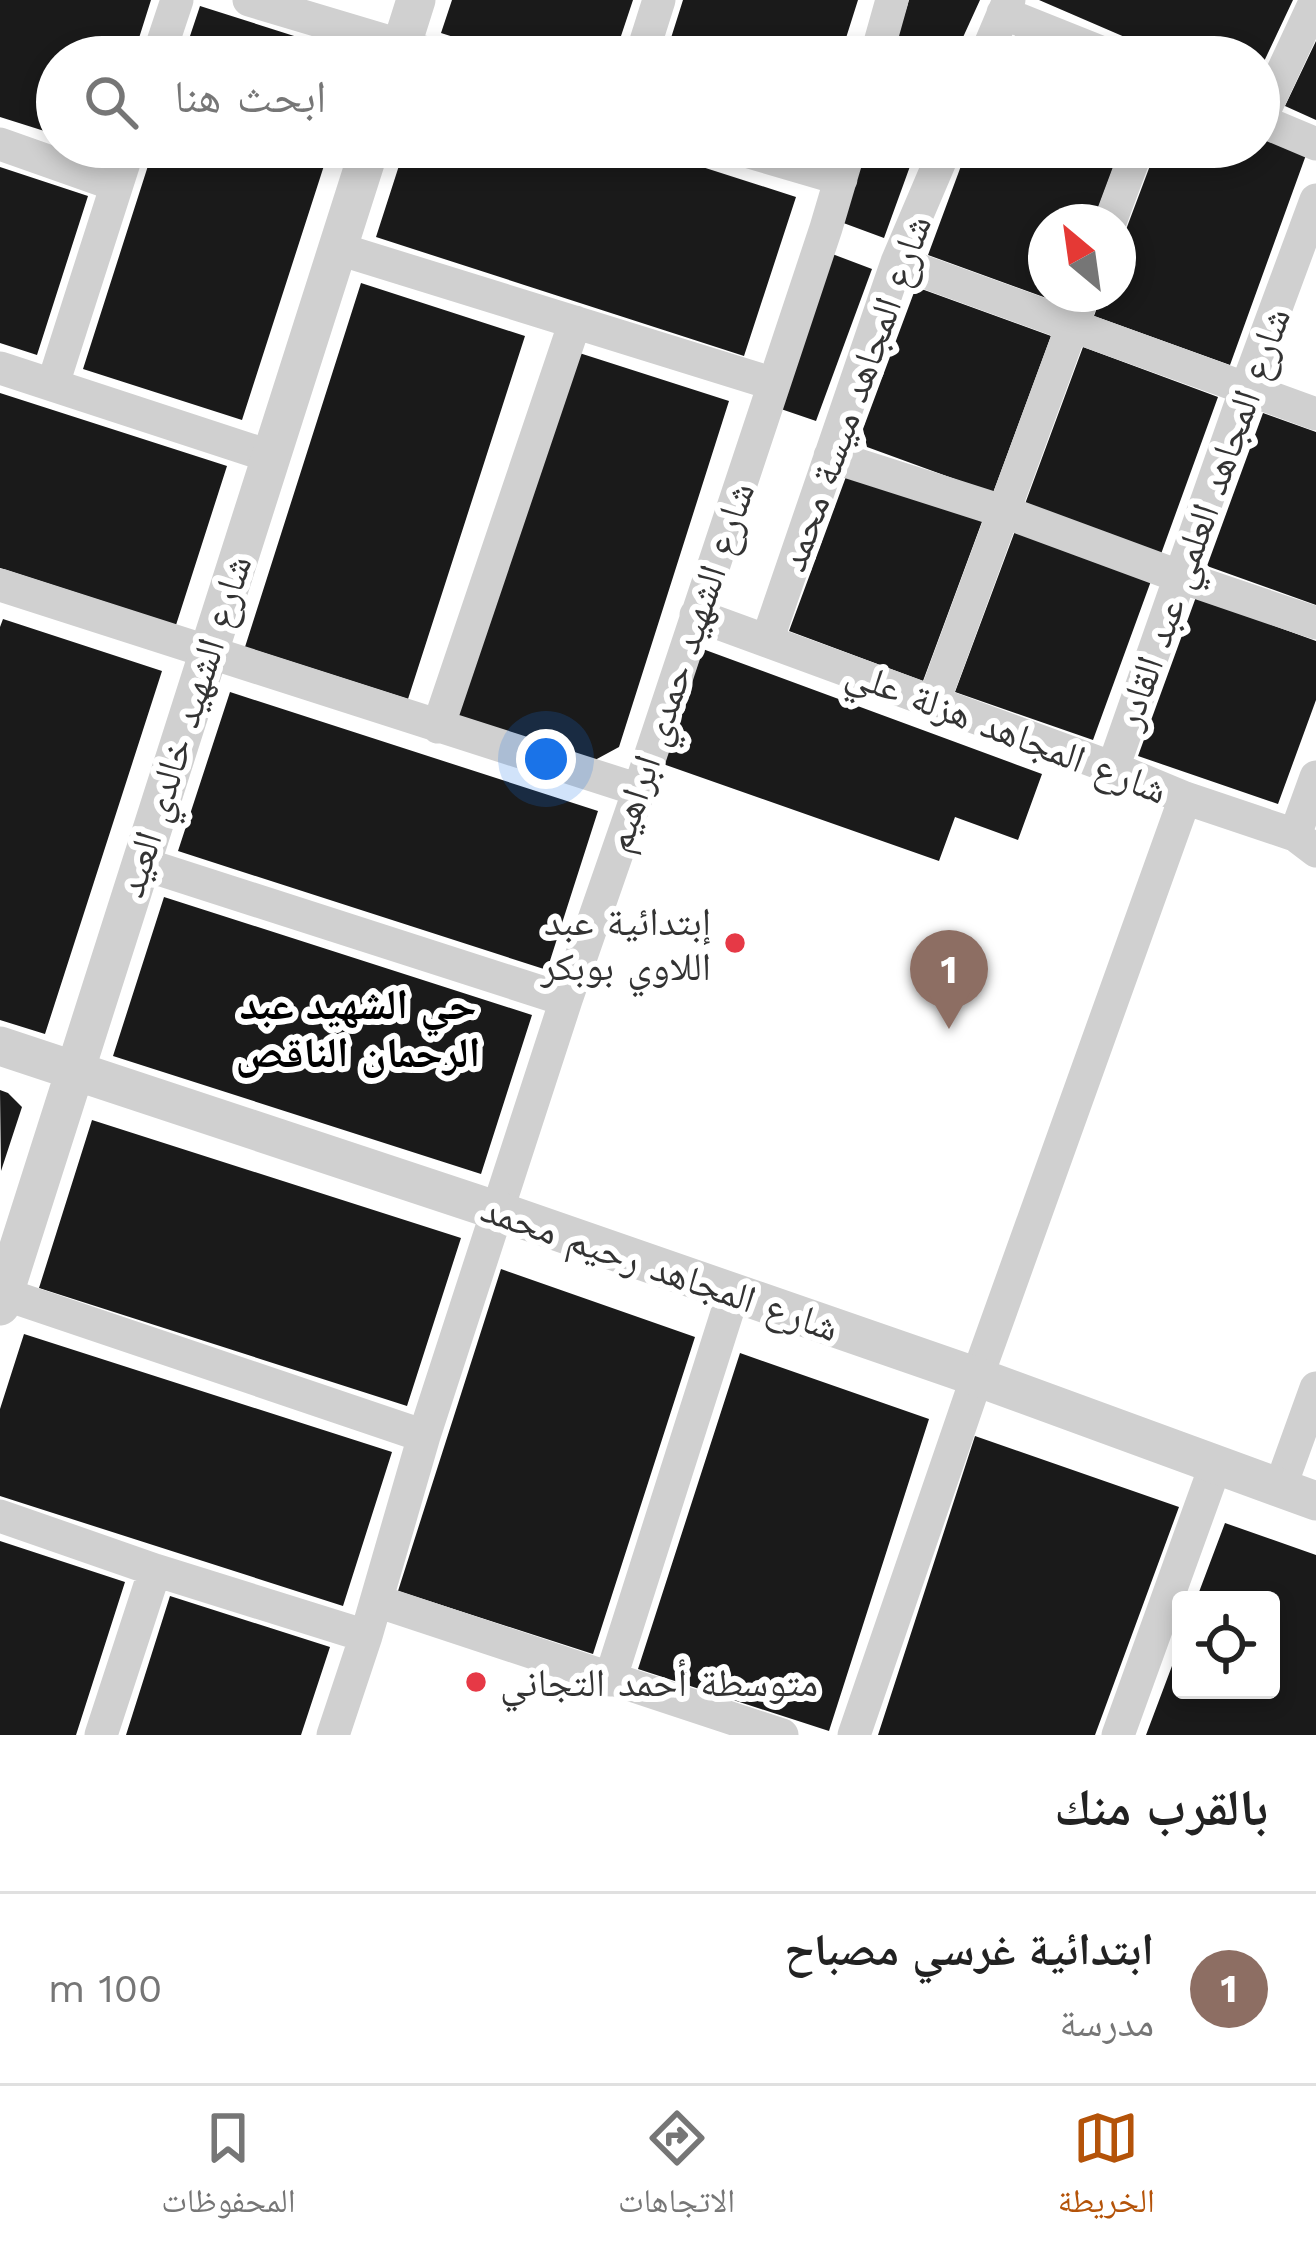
<!DOCTYPE html>
<html lang="ar">
<head>
<meta charset="utf-8">
<style>
  :root { --surface:#fff; --page:#f2f2f2; --text:#222; --muted:#767676; --line:#e0e0e0; --accent:#b45309 }
  body { margin:0; font-family:"Work Sans","Noto Naskh Arabic",sans-serif; background:var(--page); color:var(--text); direction:rtl }
  .controls { position:absolute; right:36px; bottom:36px; display:grid; overflow:hidden; border-radius:12px; box-shadow:0 6px 18px #0003 }
  .controls button { width:108px; height:108px; display:grid; place-items:center; padding:0; border:0; border-bottom:3px solid var(--line); background:var(--surface); color:var(--text); font:60px sans-serif }
  .compass { position:absolute; left:1028px; top:204px; width:108px; height:108px; border-radius:50%; background:var(--surface); box-shadow:0 6px 18px #0003; rotate:331deg }
  .you { position:absolute; left:546px; top:759px; width:42px; height:42px; margin:-30px; border:9px solid #fff; border-radius:50%; background:#1a73e8; box-shadow:0 0 0 18px #1a73e833 }
  .badge { display:grid; place-items:center; width:78px; height:78px; border-radius:50%; background:var(--accent); color:#fff; font-size:39px; font-weight:700 }
  .pin { position:absolute; translate:-50% -99px; filter:drop-shadow(0 3px 6px #0008) }
  .pin::after { content:''; position:absolute; top:63px; width:42px; height:36px; background:inherit; clip-path:polygon(0 0,100% 0,50% 100%) }
  .list { margin:0; padding:0; list-style:none }
  h2 { display:flex; justify-content:space-between; align-items:center; height:156px; margin:0; padding:0 48px; font-size:51px }
  h2 small { font-size:39px; font-weight:400; color:var(--muted) }
  .list li { display:grid; grid-template-columns:78px 1fr auto; gap:36px; align-items:center; box-sizing:border-box; height:192px; padding:0 48px; border-top:3px solid var(--line) }
  .list b { display:block; font-size:45px; white-space:nowrap }
  .list p { margin:0; font-size:39px; white-space:nowrap; color:var(--muted) }
  .list em { font-size:39px; font-style:normal; color:var(--muted) }
  .icon { flex:none; width:66px; height:66px; fill:none; stroke:currentColor; stroke-width:2; stroke-linecap:round; stroke-linejoin:round }
  .map { position:relative; flex:none; width:1316px; height:1735px; overflow:hidden; direction:ltr }
  .search { position:absolute; background:var(--surface); box-shadow:0 6px 18px #0003; left:36px; right:36px; top:36px; height:132px; display:flex; align-items:center; gap:30px; box-sizing:border-box; padding:0 42px; border-radius:66px; color:var(--muted); font-size:45px }
  .sheet { height:348px; background:var(--surface) }
  nav { display:flex; justify-content:space-around; align-items:center; box-sizing:border-box; height:168px; border-top:3px solid var(--line); background:var(--surface); font-size:33px; color:var(--muted) }
  nav a { display:grid; justify-items:center; gap:6px }
  nav .on { color:var(--accent) }
  .map>svg:first-child { display:block }
  .building { fill:#1a1a1a }
  .lines { fill:none; stroke-linecap:round; stroke-linejoin:round }
  .minor { stroke:#d0d0d0; stroke-width:33 }
  .tertiary { stroke:#d0d0d0; stroke-width:39 }
  .poi-dot { fill:#e63946; stroke:#fff; stroke-width:4.5 }
  .labels { text-anchor:middle; dominant-baseline:central; stroke-width:12; stroke-linejoin:round; paint-order:stroke }
  .street-label { font-size:39px; fill:#333; stroke:#fff }
  .poi-label { font-size:39px; fill:#333; stroke:#fff; text-anchor:end }
  .neighbourhood-label { font-size:42px; font-weight:bold; fill:#000; stroke:#fff }
</style>
</head>
<body>
<div class="map">
<svg width="1316" height="1735" viewBox="0 0 1316 1735">
  <rect width="100%" height="100%" fill="#fff"/>
  <path class="building" d="M 0,0 L 151,0 L 133,57 L 57,57 L 57,135 L 0,117 Z
    M 452,0 L 633,0 L 614,57 L 516,57 L 441,33 Z
    M 683,0 L 858,0 L 840,57 L 665,57 Z
    M 909,0 L 980,0 L 954,57 L 891,57 Z
    M 1039,0 L 1293,0 L 1259,72 L 1259,57 L 1171,57 Z
    M 200,6 L 357,56 L 357,57 L 183,57 Z
    M 1016,35 L 1069,57 L 1006,57 Z
    M 1316,41 L 1316,120 L 1285,106 Z
    M 1259,136 L 1306,155 L 1230,365 L 1094,316 L 1102,294 L 1118,294 L 1118,251 L 1157,147 L 1259,147 Z
    M 154,147 L 330,147 L 242,420 L 83,369 Z
    M 405,147 L 640,147 L 796,197 L 744,356 L 376,237 Z
    M 862,147 L 917,147 L 884,238 L 838,221 Z
    M 968,147 L 1121,147 L 1093,222 L 1046,222 L 1046,294 L 1066,294 L 1063,304 L 928,255 Z
    M 0,167 L 88,196 L 37,355 L 0,343 Z
    M 827,252 L 872,269 L 816,421 L 778,408 Z
    M 361,283 L 525,336 L 408,699 L 245,647 Z
    M 916,287 L 1051,336 L 993,493 L 867,447 L 863,429 Z
    M 1083,347 L 1218,397 L 1161,554 L 1025,504 Z
    M 570,350 L 729,401 L 619,747 L 595,760 L 454,714 Z
    M 0,393 L 227,466 L 176,625 L 0,568 Z
    M 1263,413 L 1316,432 L 1316,605 L 1207,566 Z
    M 847,474 L 983,519 L 923,681 L 789,631 Z
    M 1015,531 L 1151,581 L 1093,740 L 955,692 Z
    M 1196,597 L 1316,641 L 1316,700 L 1278,804 L 1138,756 Z
    M 3,619 L 162,671 L 45,1034 L 0,1020 L 0,627 Z
    M 700,648 L 1042,774 L 1018,840 L 955,817 L 939,861 L 663,764 Z
    M 230,692 L 598,811 L 547,970 L 178,851 Z
    M 164,897 L 532,1015 L 481,1174 L 113,1056 Z
    M 0,1090 L 8,1093 L 22,1107 L 1,1171 Z
    M 92,1120 L 461,1238 L 407,1406 L 39,1288 Z
    M 501,1269 L 695,1337 L 593,1654 L 398,1591 Z
    M 24,1334 L 392,1452 L 343,1606 L 0,1496 L 0,1409 Z
    M 740,1353 L 929,1419 L 829,1731 L 638,1669 Z
    M 975,1436 L 1179,1507 L 1095,1735 L 878,1735 Z
    M 1225,1523 L 1316,1555 L 1316,1735 L 1146,1735 L 1181,1642 L 1181,1690 L 1271,1690 L 1271,1600 L 1196,1600 Z
    M 0,1541 L 125,1582 L 76,1735 L 0,1735 Z
    M 170,1596 L 330,1647 L 301,1735 L 126,1735 Z"/>
  <g class="lines">
    <path class="minor" d="M 249,0 L 440,57
      M 1003,13 L 1113,57
      M 158,57 L 177,0
      M 641,57 L 659,0
      M 876,57 L 892,0
      M 985,57 L 1009,0
      M 1259,120 L 1316,144
      M 1260,120 L 1316,0
      M 0,144 L 116,185
      M 732,147 L 841,179
      M 1110,222 L 1138,147
      M 339,249 L 774,384
      M 897,262 L 1316,414
      M 0,368 L 269,456
      M 53,384 L 129,147
      M 830,456 L 1005,512 L 1181,577 L 1316,623
      M 0,585 L 639,790
      M 696,615 L 1113,768 L 1185,798 L 1295,835 L 1316,851
      M 767,641 L 897,262 L 946,147
      M 933,703 L 1084,294
      M 438,727 L 575,322
      M 1113,768 L 1246,389 L 1316,200
      M 1295,835 L 1316,777
      M 140,863 L 566,1000
      M 4,1294 L 424,1436
      M 1280,1488 L 1316,1388
      M 0,1516 L 155,1570 L 366,1636
      M 377,1601 L 782,1735
      M 610,1680 L 733,1294
      M 101,1735 L 155,1570
      M 333,1735 L 366,1636 L 424,1436 L 566,1000 L 639,790 L 826,228 L 850,147
      M 854,1735 L 977,1377 L 1185,798
      M 1118,1735 L 1216,1464"/>
    <path class="tertiary" d="M 398,57 L 416,0
      M 0,1046 L 498,1211 L 977,1377 L 1316,1501
      M 0,1306 L 370,147"/>
  </g>
  <g class="poi-dot">
    <circle cx="735" cy="943" r="12"/>
    <circle cx="476" cy="1682" r="12"/>
  </g>
  <g class="labels">
    <g class="street-label">
      <text transform="translate(855 393) rotate(-70)">شارع المجاهد ميسة محمد</text>
      <text transform="translate(1202 518) rotate(-70)">شارع المجاهد العلمي عبد القادر</text>
      <text transform="translate(679 667) rotate(-71)">شارع الشهيد حمدي ابراهيم</text>
      <text transform="translate(184 726) rotate(-72)">شارع الشهيد خالدي العيد</text>
      <text transform="translate(1007 731) rotate(21)">شارع المجاهد هزلة علي</text>
      <text transform="translate(660 1268) rotate(19)">شارع المجاهد رحيم محمد</text>
    </g>
    <g class="poi-label">
      <text x="711" y="921">إبتدائية عبد<tspan x="711" dy="45">اللاوي بوبكر</tspan></text>
      <text x="500" y="1682" text-anchor="start">متوسطة أحمد التجاني</text>
    </g>
    <g class="neighbourhood-label">
      <text x="358" y="1004">حي الشهيد عبد<tspan x="358" dy="48">الرحمان الناقص</tspan></text>
    </g>
  </g>
</svg>
<div class="controls">
<button><svg class="icon" aria-label="locate" viewBox="0 0 24 24"><circle cx="12" cy="12" r="6"/><path d="M12 2v4M12 18v4M2 12h4M18 12h4"/></svg></button>
</div>
<svg class="compass" viewBox="-18 -18 36 36"><path d="M0-13l5 13h-10z" fill="#e53935"/><path d="M0 13l5-13h-10z" fill="#767676"/></svg>
<div class="you"></div>
<div class="pin badge" style="left:949px;top:1029px;background:#8d6e63">1</div>
<div class="search"><svg class="icon" aria-label="search" viewBox="0 0 24 24"><circle cx="10" cy="10" r="6"/><path d="M15 15l6 6"/></svg>ابحث هنا</div>
</div>
<section class="sheet">
<h2>بالقرب منك<small></small></h2>
<ul class="list">
<li><span class="badge" style="background:#8d6e63">1</span><div><b>ابتدائية غرسي مصباح</b><p>مدرسة</p></div><em>100 m</em></li>
</ul>
</section>
<nav>
<a class="on"><svg class="icon" aria-label="map" viewBox="0 0 24 24"><path d="M3 6l6-2 6 2 6-2v14l-6 2-6-2-6 2zM9 4v14M15 6v14"/></svg>الخريطة</a>
<a><svg class="icon" aria-label="directions" viewBox="0 0 24 24"><path d="M12 3l9 9-9 9-9-9zM9 14v-3h6M13 9l2 2-2 2"/></svg>الاتجاهات</a>
<a><svg class="icon" aria-label="saved" viewBox="0 0 24 24"><path d="M7 4h10v16l-5-4-5 4z"/></svg>المحفوظات</a>
</nav>
</body>
</html>
